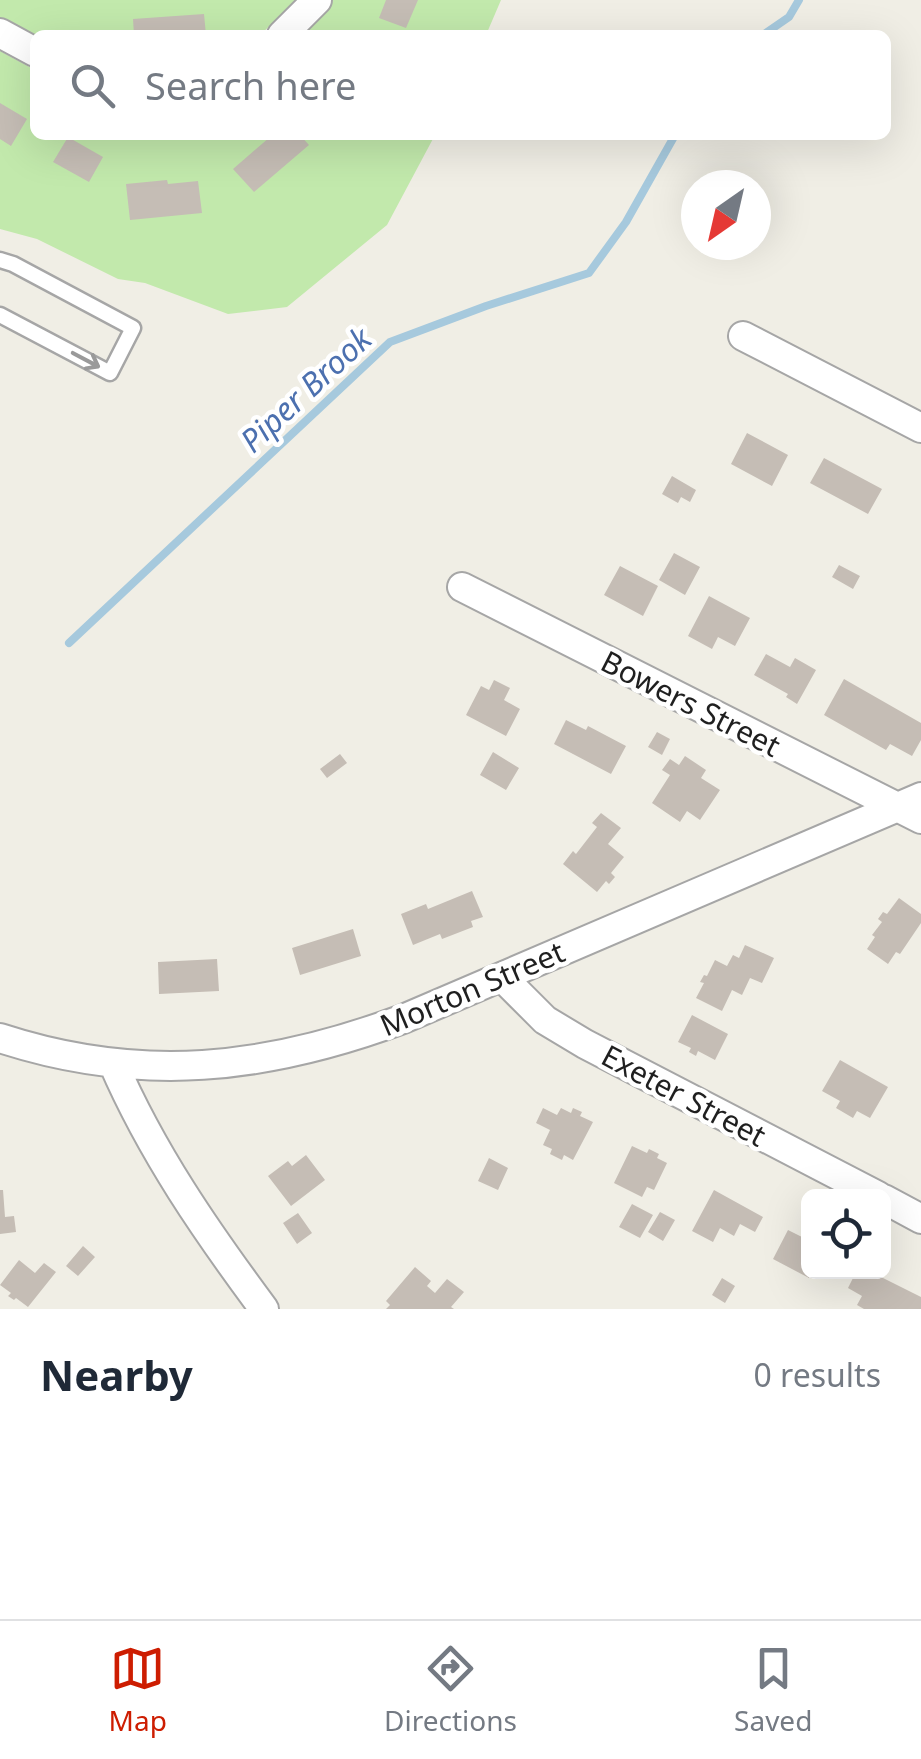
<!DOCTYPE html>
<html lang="en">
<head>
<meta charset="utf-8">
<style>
  :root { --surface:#fff; --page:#f2f2f3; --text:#1f2937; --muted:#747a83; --line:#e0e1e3; --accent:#cd1d01 }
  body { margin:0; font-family:"Noto Sans",sans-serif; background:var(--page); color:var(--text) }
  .controls { position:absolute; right:30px; bottom:30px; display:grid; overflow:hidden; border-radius:15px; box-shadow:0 10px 40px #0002 }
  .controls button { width:90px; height:90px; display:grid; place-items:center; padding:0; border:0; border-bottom:2px solid var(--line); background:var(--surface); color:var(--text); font:50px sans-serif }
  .compass { position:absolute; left:681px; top:170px; width:90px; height:90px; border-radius:50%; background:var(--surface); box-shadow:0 10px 40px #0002; rotate:214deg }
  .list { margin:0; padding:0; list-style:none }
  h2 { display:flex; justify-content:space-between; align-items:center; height:130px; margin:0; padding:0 40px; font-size:42px }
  h2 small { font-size:32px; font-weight:400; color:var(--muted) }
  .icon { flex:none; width:55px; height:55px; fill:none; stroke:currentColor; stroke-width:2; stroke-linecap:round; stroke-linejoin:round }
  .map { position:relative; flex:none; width:921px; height:1309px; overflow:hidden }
  .search { position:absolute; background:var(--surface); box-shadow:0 10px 40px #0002; left:30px; right:30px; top:30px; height:110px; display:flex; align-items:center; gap:25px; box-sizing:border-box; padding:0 35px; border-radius:15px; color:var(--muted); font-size:38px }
  .sheet { height:310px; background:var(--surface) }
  nav { display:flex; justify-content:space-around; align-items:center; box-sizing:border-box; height:140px; border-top:2px solid var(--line); background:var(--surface); font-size:28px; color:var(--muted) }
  nav a { display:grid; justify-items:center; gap:5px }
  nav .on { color:var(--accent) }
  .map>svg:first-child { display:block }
  .grass { fill:#c2e9ac }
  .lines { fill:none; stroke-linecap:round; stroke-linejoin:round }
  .stream { stroke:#a6c9dd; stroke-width:8 }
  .building { fill:#c5bdb5 }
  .service-casing { stroke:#a6a6a6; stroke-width:19 }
  .minor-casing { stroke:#a6a6a6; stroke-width:32 }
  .service { stroke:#fff; stroke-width:14 }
  .minor { stroke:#fff; stroke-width:28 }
  .oneway { stroke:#9a9a9a }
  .labels { text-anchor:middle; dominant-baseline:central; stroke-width:9; stroke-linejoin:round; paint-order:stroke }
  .street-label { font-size:30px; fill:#1f1f1f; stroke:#fff }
  .water-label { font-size:32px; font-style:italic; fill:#4c70af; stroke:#fff }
</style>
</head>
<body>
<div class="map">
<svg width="921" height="1309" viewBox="0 0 921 1309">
  <rect width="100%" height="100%" fill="#f0eee5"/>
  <path class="grass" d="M 0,0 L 297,0 L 260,35 L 35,35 L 35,38 L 0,19 Z
    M 331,0 L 501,0 L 486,35 L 301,35 Z
    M 0,51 L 35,70 L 35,135 L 435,135 L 387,225 L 287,307 L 228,314 L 145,283 L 118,279 L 37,239 L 0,229 Z"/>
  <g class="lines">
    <path class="stream" d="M 763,35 L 789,17 L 799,0
      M 69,643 L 390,342 L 486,306 L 589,273 L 626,222 L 675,135"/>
  </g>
  <path class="building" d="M 386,0 L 418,0 L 406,28 L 379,18 Z
    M 204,14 L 206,35 L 134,35 L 133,19 Z
    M 0,103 L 27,119 L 11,146 L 0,139 Z
    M 268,135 L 300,135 L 309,145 L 254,192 L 233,169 L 270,137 Z
    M 68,137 L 103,157 L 89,182 L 53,162 Z
    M 167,180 L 168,184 L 198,181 L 202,213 L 130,220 L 126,184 Z
    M 747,433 L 788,455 L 772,486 L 731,464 Z
    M 824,458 L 882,489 L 868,514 L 810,483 Z
    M 672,476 L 696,490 L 690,502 L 681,497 L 678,503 L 662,494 Z
    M 674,553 L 700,567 L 685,595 L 659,580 Z
    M 839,565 L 860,576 L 853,589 L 832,577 Z
    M 620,566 L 658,586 L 643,616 L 604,595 Z
    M 709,596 L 750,618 L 735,646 L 718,637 L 712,649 L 688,636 Z
    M 766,654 L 790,667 L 795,658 L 816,670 L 797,704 L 786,697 L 788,694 L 754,675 Z
    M 844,679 L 921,723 L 921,740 L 912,756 L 890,744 L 886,750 L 824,715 Z
    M 494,680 L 510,688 L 504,700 L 520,709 L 506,736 L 466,715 L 481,686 L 489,690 Z
    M 566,720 L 586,730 L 588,726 L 626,746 L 611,774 L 554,744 Z
    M 657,732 L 670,739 L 662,755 L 648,747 Z
    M 493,752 L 519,768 L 506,790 L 480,775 Z
    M 340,754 L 347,763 L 327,778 L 320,769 Z
    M 685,756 L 706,770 L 701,778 L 720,790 L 700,820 L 687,811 L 680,822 L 652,803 L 670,775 L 662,770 L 670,759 L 679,765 Z
    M 601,813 L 621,828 L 608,844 L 624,857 L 611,873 L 615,877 L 609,884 L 606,881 L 597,892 L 563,864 L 573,851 L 576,854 L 597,827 L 592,823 Z
    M 472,891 L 483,917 L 471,921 L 473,927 L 442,939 L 440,934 L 413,945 L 401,914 L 426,904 L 428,909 Z
    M 899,898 L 921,914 L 921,923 L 900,954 L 896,952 L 888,964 L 867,949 L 875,937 L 872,935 L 882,922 L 878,919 L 883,912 L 887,914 Z
    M 353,929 L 361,956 L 300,975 L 292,948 Z
    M 745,945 L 774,958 L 762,983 L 750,978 L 742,995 L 732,990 L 722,1011 L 696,998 L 704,983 L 700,982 L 704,975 L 707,976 L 715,960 L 727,966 L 733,955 L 739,958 Z
    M 217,959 L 219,991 L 159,994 L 158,962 Z
    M 692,1015 L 728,1034 L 715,1060 L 698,1051 L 696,1056 L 689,1052 L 691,1048 L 678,1042 Z
    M 840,1060 L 888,1087 L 870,1118 L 857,1111 L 853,1118 L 836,1108 L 840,1101 L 822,1091 Z
    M 543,1108 L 557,1115 L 561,1108 L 571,1113 L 573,1108 L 582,1112 L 580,1116 L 593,1122 L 573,1160 L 564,1155 L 562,1160 L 550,1154 L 552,1149 L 543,1145 L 550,1130 L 536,1123 Z
    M 632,1146 L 647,1153 L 649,1149 L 659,1154 L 657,1158 L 667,1163 L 654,1190 L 647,1187 L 642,1197 L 614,1183 Z
    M 306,1155 L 325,1180 L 291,1206 L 268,1176 L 288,1161 L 292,1166 Z
    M 489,1158 L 508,1168 L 498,1190 L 478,1181 Z
    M 0,1190 L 3,1190 L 5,1217 L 14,1216 L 16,1232 L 0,1234 Z
    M 714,1190 L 763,1217 L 755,1232 L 740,1224 L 734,1236 L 720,1228 L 713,1242 L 692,1231 Z
    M 632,1204 L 653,1215 L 640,1238 L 619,1227 Z
    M 660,1212 L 675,1220 L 663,1241 L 648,1232 Z
    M 298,1213 L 312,1233 L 297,1244 L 283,1223 Z
    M 788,1230 L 808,1240 L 808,1272 L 812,1272 L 809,1278 L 773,1259 Z
    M 83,1246 L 95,1257 L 78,1276 L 66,1266 Z
    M 19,1260 L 35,1273 L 44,1263 L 56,1272 L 28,1307 L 16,1298 L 14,1300 L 8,1296 L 11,1293 L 0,1285 Z
    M 415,1267 L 431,1281 L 427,1286 L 435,1293 L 447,1279 L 464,1292 L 451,1307 L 454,1309 L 386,1309 L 390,1305 L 386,1301 Z
    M 856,1272 L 871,1272 L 921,1297 L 921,1309 L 864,1309 L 857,1305 L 862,1296 L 848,1288 Z
    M 722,1278 L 735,1286 L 725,1303 L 712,1295 Z"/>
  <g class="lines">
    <g class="service-casing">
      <path id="service" d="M 0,260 L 13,264 L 133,328 L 110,373 L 0,315"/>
    </g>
    <g class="minor-casing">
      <path id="minor" d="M 0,33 L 35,52
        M 282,35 L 317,0
        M 743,336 L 921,428
        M 462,587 L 921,819
        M 502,977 L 545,1020 L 585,1044 L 878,1196
        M 0,1038 C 141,1084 266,1070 403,1019 L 921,797
        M 113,1063 C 152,1153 206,1231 264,1309
        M 884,1199 L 921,1219"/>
    </g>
    <use href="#service" class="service"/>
    <use href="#minor" class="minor"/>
  </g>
  <defs><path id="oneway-shaft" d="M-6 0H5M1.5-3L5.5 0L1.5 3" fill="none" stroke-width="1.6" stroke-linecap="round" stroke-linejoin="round" transform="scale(2.5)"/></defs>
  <use class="oneway" href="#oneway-shaft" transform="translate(86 360) rotate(28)"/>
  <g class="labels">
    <g class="street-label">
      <text transform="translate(691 703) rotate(27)">Bowers Street</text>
      <text transform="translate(472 988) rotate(-23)">Morton Street</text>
      <text transform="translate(684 1095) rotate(28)">Exeter Street</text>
    </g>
    <g class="water-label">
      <text transform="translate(305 389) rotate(-43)">Piper Brook</text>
    </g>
  </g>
</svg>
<div class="controls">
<button><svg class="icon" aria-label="locate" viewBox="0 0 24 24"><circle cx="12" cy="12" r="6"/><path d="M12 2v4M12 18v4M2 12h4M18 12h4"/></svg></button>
</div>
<svg class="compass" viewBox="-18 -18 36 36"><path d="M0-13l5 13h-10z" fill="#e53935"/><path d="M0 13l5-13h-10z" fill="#747a83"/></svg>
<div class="search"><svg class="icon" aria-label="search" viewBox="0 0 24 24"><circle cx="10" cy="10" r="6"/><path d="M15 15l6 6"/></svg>Search here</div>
</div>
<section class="sheet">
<h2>Nearby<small>0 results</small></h2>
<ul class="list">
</ul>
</section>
<nav>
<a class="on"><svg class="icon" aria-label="map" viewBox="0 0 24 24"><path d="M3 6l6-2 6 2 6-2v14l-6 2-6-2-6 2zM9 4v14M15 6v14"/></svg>Map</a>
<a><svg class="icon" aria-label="directions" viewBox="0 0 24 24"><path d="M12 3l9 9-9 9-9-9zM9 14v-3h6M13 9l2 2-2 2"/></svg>Directions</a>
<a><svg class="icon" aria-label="saved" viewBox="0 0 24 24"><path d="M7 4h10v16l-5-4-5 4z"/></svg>Saved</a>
</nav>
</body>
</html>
